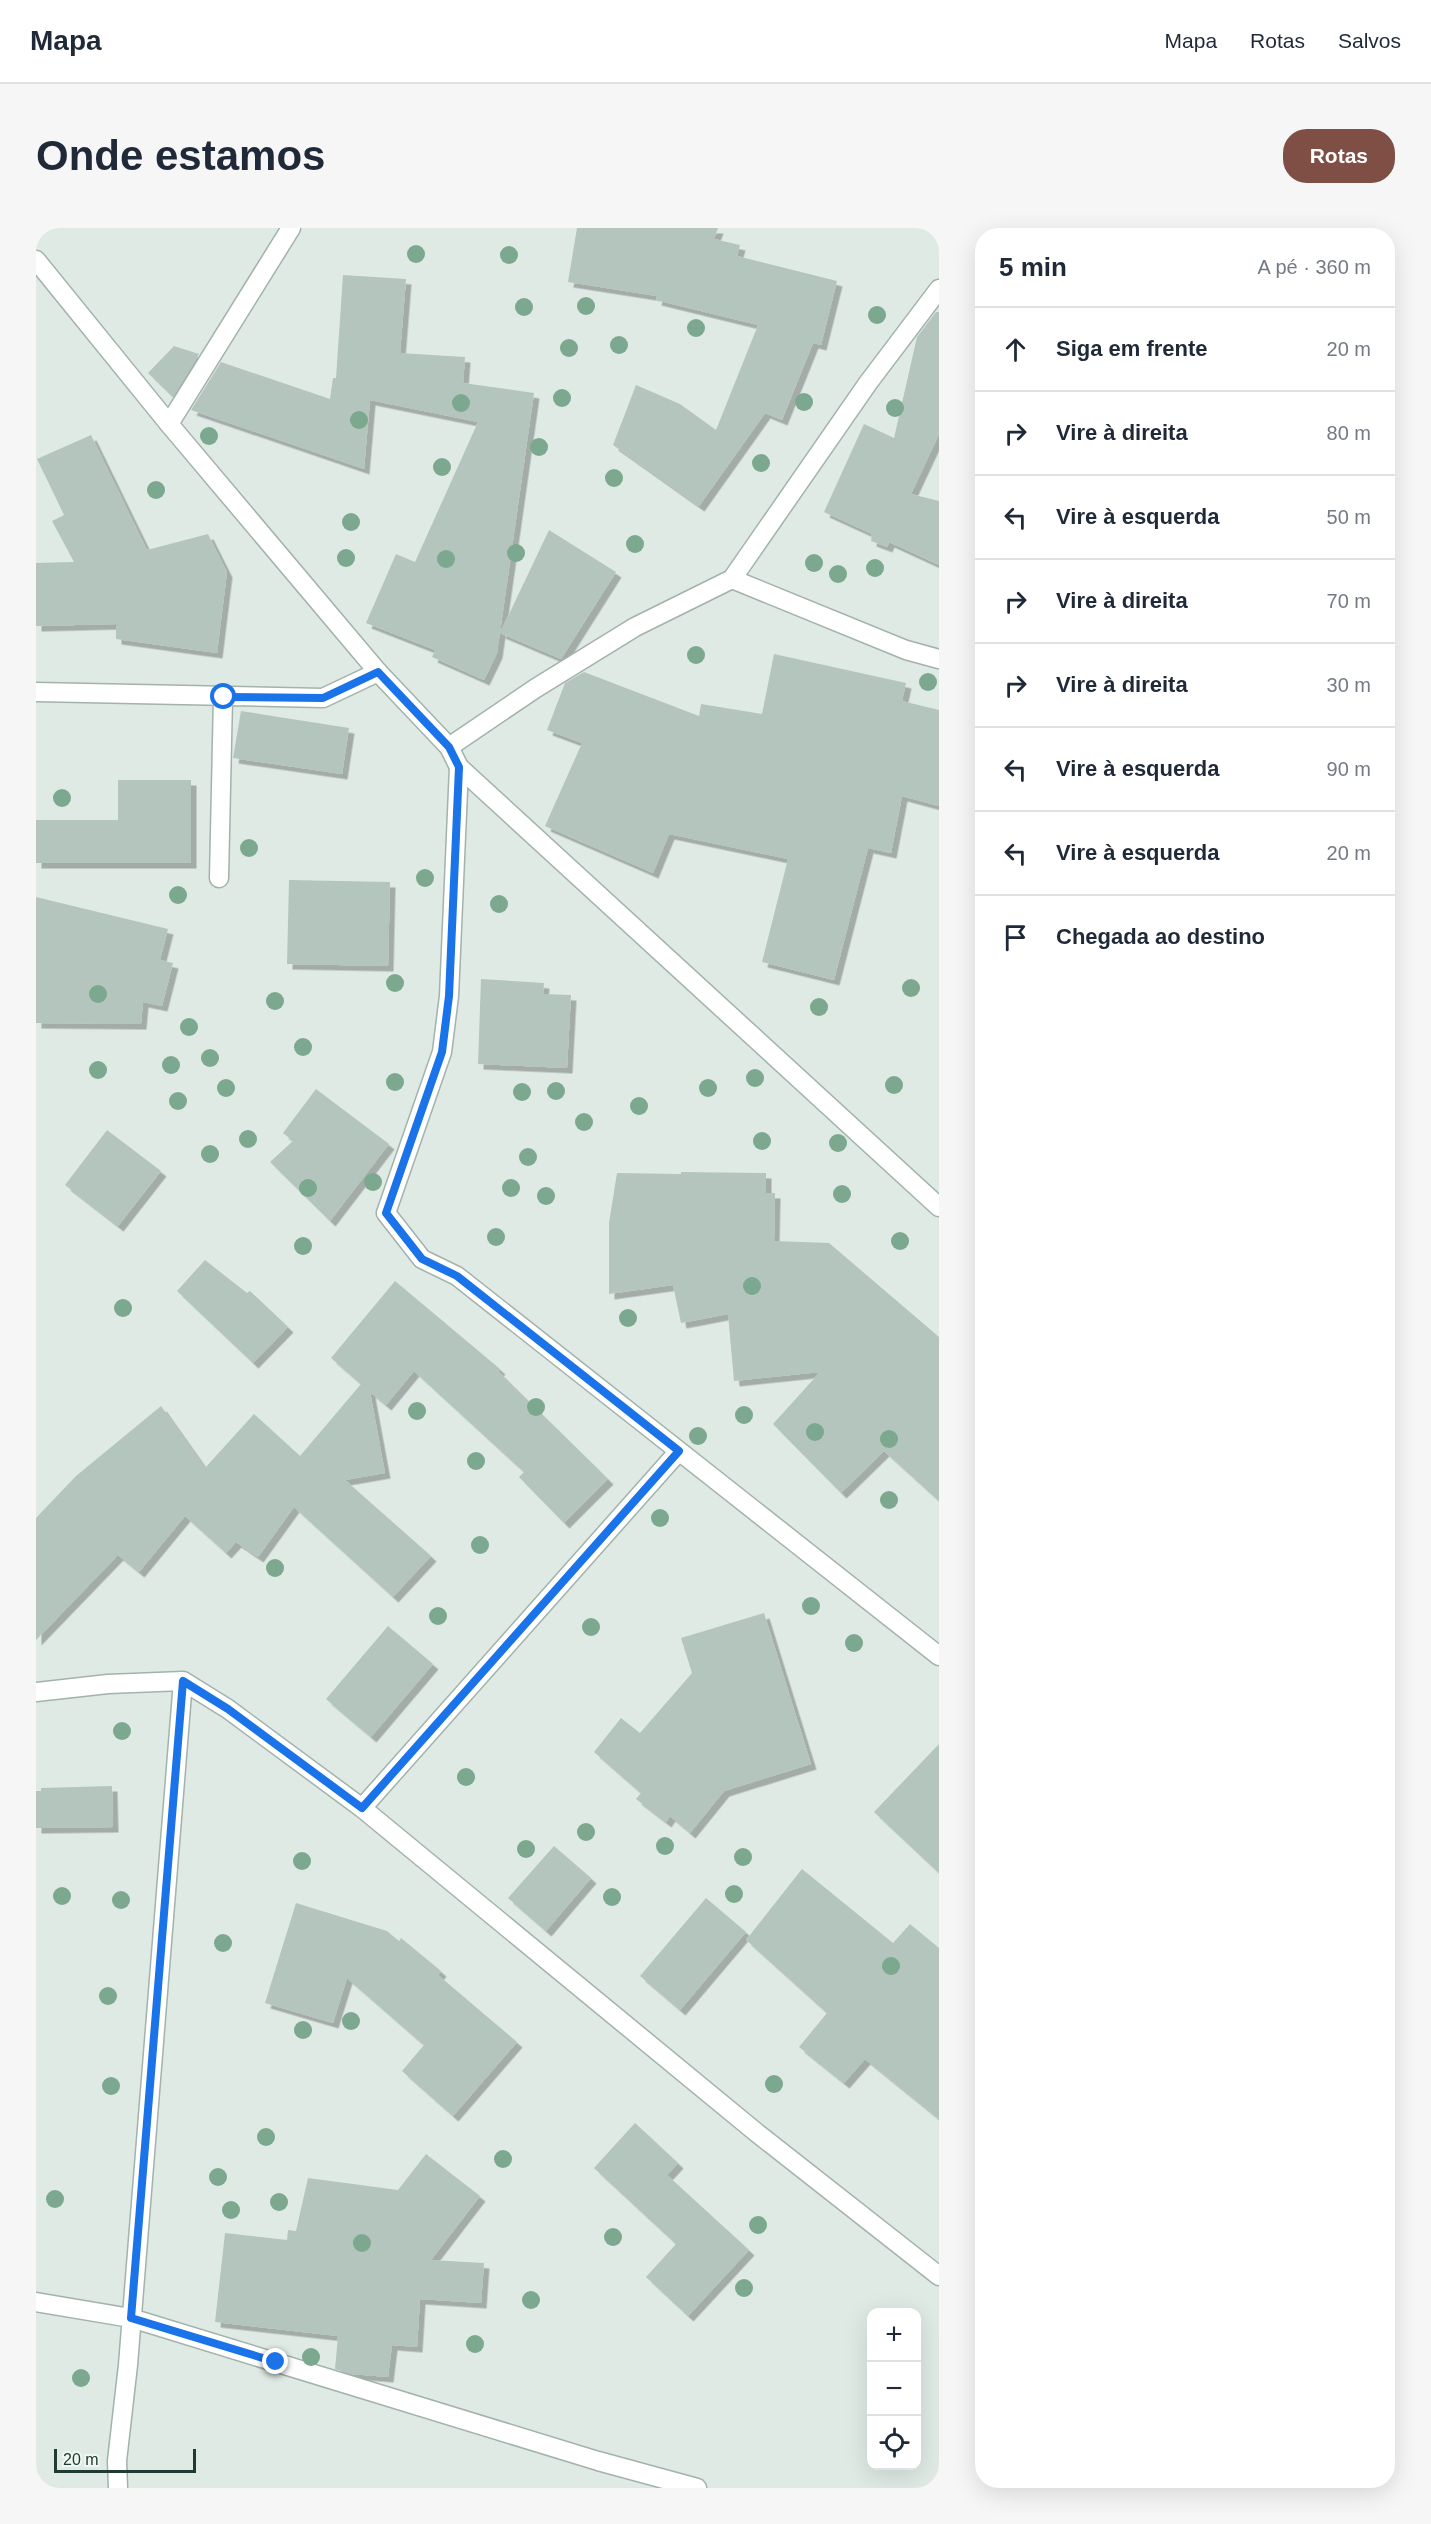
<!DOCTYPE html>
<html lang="pt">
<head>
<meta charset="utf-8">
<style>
  :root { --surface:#fff; --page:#f6f6f7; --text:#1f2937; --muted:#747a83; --line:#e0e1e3; --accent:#7f4e44 }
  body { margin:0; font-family:Helvetica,sans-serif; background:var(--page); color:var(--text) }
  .controls { position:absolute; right:18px; bottom:18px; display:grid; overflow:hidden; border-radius:12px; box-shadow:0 6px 24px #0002 }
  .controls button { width:54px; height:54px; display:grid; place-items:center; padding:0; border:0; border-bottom:2px solid var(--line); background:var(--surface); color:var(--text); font:30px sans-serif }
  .scale { position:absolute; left:18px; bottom:15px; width:142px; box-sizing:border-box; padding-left:6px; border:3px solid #203b34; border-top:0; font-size:16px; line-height:21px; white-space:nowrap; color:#203b34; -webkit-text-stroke:4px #eff7f3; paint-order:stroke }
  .stop { position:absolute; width:18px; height:18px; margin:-14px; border:4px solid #1a73e8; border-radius:50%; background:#fff }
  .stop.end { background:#1a73e8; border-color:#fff; box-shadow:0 2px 6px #0008 }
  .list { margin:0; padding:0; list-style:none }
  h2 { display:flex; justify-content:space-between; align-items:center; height:78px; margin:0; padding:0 24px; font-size:26px }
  h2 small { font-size:20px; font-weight:400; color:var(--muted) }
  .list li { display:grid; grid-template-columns:39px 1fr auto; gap:18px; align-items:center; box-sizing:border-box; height:84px; padding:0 24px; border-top:2px solid var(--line) }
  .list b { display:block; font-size:22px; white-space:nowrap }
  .list em { font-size:20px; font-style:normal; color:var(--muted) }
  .icon { flex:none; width:33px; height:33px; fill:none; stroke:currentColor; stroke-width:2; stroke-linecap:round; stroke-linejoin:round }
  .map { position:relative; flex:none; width:903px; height:2260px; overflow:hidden; border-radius:24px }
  header { display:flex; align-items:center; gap:36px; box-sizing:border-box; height:84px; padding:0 30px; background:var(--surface); border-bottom:2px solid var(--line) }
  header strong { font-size:28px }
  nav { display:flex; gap:33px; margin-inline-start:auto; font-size:21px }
  .intro { display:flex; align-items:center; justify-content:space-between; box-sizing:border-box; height:144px; padding:0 36px }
  h1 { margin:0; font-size:42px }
  .button { padding:15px 27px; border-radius:24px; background:var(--accent); color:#fff; font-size:21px; font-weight:700 }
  main { display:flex; gap:36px; padding:0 36px }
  aside { flex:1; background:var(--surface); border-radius:24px; box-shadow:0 6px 24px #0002 }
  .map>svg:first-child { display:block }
  .building { fill:#b4c5be; filter:url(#shadow) }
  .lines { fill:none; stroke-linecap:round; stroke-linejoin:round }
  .minor-casing { stroke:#a2b2ac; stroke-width:21 }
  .tertiary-casing { stroke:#a2b2ac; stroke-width:21 }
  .minor { stroke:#fff; stroke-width:18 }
  .tertiary { stroke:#fff; stroke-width:18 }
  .tree { fill:#7ba88e }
  .route { stroke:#1a73e8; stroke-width:8 }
</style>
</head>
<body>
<header>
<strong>Mapa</strong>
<nav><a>Mapa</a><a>Rotas</a><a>Salvos</a></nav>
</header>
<div class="intro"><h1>Onde estamos</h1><a class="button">Rotas</a></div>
<main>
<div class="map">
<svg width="903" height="2260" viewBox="0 0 903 2260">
  <defs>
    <filter id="shadow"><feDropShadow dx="5.5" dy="5.5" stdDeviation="0" flood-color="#0004"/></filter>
  </defs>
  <rect width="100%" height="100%" fill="#dfeae5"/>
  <path class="building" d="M 541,0 L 682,0 L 678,11 L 704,17 L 701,28 L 801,53 L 785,117 L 777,115 L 746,192 L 729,185 L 663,278 L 577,217 L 600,157 L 644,176 L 680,202 L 722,97 L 620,72 L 621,68 L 532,54 Z
    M 307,47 L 370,51 L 364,125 L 429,129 L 427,155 L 498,165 L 461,425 L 448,452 L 396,429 L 399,422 L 330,395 L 360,326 L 379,334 L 442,194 L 334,172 L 328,241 L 155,182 L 185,134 L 294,171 L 297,150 L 300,150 Z
    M 900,84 L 903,84 L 903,206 L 875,266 L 903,273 L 903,337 L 853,314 L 851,319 L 835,313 L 836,306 L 788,284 L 828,196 L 858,210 L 881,109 Z
    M 138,118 L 163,126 L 137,169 L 112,145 Z
    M 55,207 L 111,322 L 172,306 L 191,344 L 181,425 L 80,411 L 80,396 L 0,398 L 0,335 L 38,334 L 16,293 L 28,287 L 1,231 Z
    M 513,302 L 580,344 L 525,431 L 464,405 Z
    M 738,426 L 870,455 L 866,473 L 903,482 L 903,578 L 866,568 L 855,625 L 832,620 L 798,752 L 726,734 L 752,631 L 633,606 L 617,645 L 509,598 L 546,515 L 511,502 L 529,455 L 548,444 L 663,488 L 665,476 L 726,486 Z
    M 205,483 L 313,500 L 306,546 L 197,530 Z
    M 82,552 L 155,552 L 155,635 L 0,635 L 0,592 L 82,592 Z
    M 253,652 L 354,654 L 352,738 L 251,736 Z
    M 0,669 L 132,701 L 124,732 L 137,735 L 126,778 L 107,774 L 105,796 L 0,795 Z
    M 445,751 L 508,755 L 507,766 L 535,767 L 531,840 L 442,836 Z
    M 280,861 L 353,916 L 294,993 L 234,934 L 257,913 L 247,905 Z
    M 71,902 L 125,943 L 82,998 L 29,957 Z
    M 645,944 L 730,945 L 730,965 L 739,965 L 738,1013 L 793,1015 L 903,1109 L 903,1273 L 848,1223 L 805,1265 L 737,1196 L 784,1144 L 698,1153 L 692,1086 L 645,1095 L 637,1057 L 573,1066 L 573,995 L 581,945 L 645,946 Z
    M 169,1032 L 211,1065 L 214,1063 L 252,1099 L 217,1135 L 141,1063 Z
    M 359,1053 L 464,1141 L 462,1143 L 572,1251 L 528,1295 L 483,1249 L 488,1244 L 378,1143 L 350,1177 L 334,1164 L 349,1245 L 309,1252 L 395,1328 L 357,1369 L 258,1279 L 222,1329 L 200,1314 L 190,1325 L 149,1288 L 103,1344 L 82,1327 L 0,1412 L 0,1290 L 40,1248 L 125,1178 L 169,1240 L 218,1186 L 264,1228 L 325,1156 L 295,1130 Z
    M 728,1385 L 775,1536 L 688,1563 L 654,1605 L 634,1588 L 630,1594 L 600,1571 L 605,1565 L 558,1524 L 585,1490 L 604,1505 L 656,1445 L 645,1410 Z
    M 352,1398 L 397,1436 L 335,1509 L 290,1471 Z
    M 903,1516 L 903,1645 L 838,1584 Z
    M 76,1558 L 77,1599 L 0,1600 L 0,1563 L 5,1563 L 5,1560 Z
    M 518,1618 L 555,1650 L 510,1703 L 472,1670 Z
    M 766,1641 L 857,1715 L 874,1696 L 903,1720 L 903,1891 L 829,1831 L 808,1855 L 763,1819 L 791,1785 L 710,1712 Z
    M 670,1670 L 710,1704 L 644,1782 L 604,1748 Z
    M 260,1675 L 351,1703 L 363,1713 L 365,1710 L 405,1743 L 402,1747 L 481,1814 L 417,1888 L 366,1843 L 388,1817 L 311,1750 L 297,1795 L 229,1775 Z
    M 599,1895 L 642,1935 L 631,1947 L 713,2022 L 652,2088 L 610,2049 L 640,2016 L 558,1940 Z
    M 390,1926 L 444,1968 L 395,2032 L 448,2035 L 445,2075 L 384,2071 L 381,2119 L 356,2117 L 352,2149 L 315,2146 L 299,2141 L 302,2108 L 179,2094 L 189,2005 L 251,2012 L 252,2002 L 260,2003 L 272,1950 L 362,1962 Z"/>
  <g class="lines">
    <g class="minor-casing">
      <path id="minor" d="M 133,196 L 255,0
        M 696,351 L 870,422 L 903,431
        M 0,464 L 287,470 L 342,444
        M 413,519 L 500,460 L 599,399 L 696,351 L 832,155 L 903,61
        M 423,539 L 413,768 L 406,824 L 350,985 L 386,1031 L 421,1048 L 903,1428
        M 183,650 L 187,469
        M 0,1464 L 72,1456 L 147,1453 L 192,1481 L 326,1580 L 721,1905 L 903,2048
        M 326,1580 L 643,1223
        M 0,2074 L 95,2090 L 562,2233 L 661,2260
        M 82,2260 L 81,2233 L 92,2137 L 147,1453"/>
    </g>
    <g class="tertiary-casing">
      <path id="tertiary" d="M 0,32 L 133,196 L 342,444 L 413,519 L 423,539 L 903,979"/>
    </g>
    <use href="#minor" class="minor"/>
    <use href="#tertiary" class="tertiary"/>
  </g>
  <g class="tree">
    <circle cx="380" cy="26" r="9"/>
    <circle cx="473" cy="27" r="9"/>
    <circle cx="550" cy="78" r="9"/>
    <circle cx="488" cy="79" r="9"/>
    <circle cx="841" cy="87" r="9"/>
    <circle cx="660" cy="100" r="9"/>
    <circle cx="583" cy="117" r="9"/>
    <circle cx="533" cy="120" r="9"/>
    <circle cx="526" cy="170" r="9"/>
    <circle cx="768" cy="174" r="9"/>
    <circle cx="425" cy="175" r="9"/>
    <circle cx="859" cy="180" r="9"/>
    <circle cx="323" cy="192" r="9"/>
    <circle cx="173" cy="208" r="9"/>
    <circle cx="503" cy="219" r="9"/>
    <circle cx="725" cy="235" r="9"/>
    <circle cx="406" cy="239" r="9"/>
    <circle cx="578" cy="250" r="9"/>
    <circle cx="120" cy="262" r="9"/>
    <circle cx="315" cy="294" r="9"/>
    <circle cx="599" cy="316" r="9"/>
    <circle cx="480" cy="325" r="9"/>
    <circle cx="310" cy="330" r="9"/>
    <circle cx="410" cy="331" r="9"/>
    <circle cx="778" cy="335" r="9"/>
    <circle cx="839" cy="340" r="9"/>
    <circle cx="802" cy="346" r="9"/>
    <circle cx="660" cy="427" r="9"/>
    <circle cx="892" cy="454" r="9"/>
    <circle cx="26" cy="570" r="9"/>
    <circle cx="213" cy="620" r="9"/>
    <circle cx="389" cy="650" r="9"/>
    <circle cx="142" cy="667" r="9"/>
    <circle cx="463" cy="676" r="9"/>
    <circle cx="359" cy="755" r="9"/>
    <circle cx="875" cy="760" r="9"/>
    <circle cx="62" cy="766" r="9"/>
    <circle cx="239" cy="773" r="9"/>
    <circle cx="783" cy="779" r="9"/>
    <circle cx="153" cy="799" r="9"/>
    <circle cx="267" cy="819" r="9"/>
    <circle cx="174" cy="830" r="9"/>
    <circle cx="135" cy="837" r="9"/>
    <circle cx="62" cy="842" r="9"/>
    <circle cx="719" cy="850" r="9"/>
    <circle cx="359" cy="854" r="9"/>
    <circle cx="858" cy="857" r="9"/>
    <circle cx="190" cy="860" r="9"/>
    <circle cx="672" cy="860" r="9"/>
    <circle cx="520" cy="863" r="9"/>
    <circle cx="486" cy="864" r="9"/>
    <circle cx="142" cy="873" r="9"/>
    <circle cx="603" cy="878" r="9"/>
    <circle cx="548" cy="894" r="9"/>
    <circle cx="212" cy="911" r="9"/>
    <circle cx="726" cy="913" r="9"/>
    <circle cx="802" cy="915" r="9"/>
    <circle cx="174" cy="926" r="9"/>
    <circle cx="492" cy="929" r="9"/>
    <circle cx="337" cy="954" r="9"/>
    <circle cx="272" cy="960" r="9"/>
    <circle cx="475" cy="960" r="9"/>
    <circle cx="806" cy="966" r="9"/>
    <circle cx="510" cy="968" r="9"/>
    <circle cx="460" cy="1009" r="9"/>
    <circle cx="864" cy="1013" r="9"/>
    <circle cx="267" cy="1018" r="9"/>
    <circle cx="716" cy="1058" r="9"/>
    <circle cx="87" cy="1080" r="9"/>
    <circle cx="592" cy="1090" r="9"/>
    <circle cx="500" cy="1179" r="9"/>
    <circle cx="381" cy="1183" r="9"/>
    <circle cx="708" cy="1187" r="9"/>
    <circle cx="779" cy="1204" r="9"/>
    <circle cx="662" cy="1208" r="9"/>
    <circle cx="853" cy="1211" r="9"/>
    <circle cx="440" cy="1233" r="9"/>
    <circle cx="853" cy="1272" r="9"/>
    <circle cx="624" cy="1290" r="9"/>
    <circle cx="444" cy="1317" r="9"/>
    <circle cx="239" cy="1340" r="9"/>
    <circle cx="775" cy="1378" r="9"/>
    <circle cx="402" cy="1388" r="9"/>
    <circle cx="555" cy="1399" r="9"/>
    <circle cx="818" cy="1415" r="9"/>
    <circle cx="86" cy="1503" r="9"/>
    <circle cx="430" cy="1549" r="9"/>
    <circle cx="550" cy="1604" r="9"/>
    <circle cx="629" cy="1618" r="9"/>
    <circle cx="490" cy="1621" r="9"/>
    <circle cx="707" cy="1629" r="9"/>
    <circle cx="266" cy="1633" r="9"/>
    <circle cx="698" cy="1666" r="9"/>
    <circle cx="26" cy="1668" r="9"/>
    <circle cx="576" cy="1669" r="9"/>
    <circle cx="85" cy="1672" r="9"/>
    <circle cx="187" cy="1715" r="9"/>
    <circle cx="855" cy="1738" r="9"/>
    <circle cx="72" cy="1768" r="9"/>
    <circle cx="315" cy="1793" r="9"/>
    <circle cx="267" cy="1802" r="9"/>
    <circle cx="738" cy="1856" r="9"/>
    <circle cx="75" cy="1858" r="9"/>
    <circle cx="230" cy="1909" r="9"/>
    <circle cx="467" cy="1931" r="9"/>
    <circle cx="182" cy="1949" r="9"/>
    <circle cx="19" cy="1971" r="9"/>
    <circle cx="243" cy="1974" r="9"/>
    <circle cx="195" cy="1982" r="9"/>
    <circle cx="722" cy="1997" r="9"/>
    <circle cx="577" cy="2009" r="9"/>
    <circle cx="326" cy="2015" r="9"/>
    <circle cx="708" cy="2060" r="9"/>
    <circle cx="495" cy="2072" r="9"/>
    <circle cx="439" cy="2116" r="9"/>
    <circle cx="275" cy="2129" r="9"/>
    <circle cx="45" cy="2150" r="9"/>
  </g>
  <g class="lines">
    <path class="route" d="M 188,469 L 287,470 L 342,444 L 413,519 L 423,539 L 413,768 L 406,824 L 350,985 L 386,1031 L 421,1048 L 643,1223 L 326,1580 L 192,1481 L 147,1453 L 95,2090 L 240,2134"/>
  </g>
</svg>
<div class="controls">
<button>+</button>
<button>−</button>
<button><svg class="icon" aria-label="locate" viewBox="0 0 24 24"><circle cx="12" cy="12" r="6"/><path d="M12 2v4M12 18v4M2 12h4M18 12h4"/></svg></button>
</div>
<div class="scale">20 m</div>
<div class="stop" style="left:188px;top:469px"></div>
<div class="stop end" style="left:240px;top:2134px"></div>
</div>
<aside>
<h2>5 min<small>A pé · 360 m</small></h2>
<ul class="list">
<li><svg class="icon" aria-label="ahead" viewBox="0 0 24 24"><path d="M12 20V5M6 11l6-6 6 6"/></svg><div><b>Siga em frente</b></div><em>20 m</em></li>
<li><svg class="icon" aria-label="right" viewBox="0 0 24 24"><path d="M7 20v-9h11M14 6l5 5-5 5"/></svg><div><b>Vire à direita</b></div><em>80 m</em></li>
<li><svg class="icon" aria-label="left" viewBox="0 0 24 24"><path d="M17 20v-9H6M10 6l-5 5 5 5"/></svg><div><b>Vire à esquerda</b></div><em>50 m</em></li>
<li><svg class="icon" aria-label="right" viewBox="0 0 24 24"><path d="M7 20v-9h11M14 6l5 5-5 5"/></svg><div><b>Vire à direita</b></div><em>70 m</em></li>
<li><svg class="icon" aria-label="right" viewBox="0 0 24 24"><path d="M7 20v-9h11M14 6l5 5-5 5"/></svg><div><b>Vire à direita</b></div><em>30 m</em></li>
<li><svg class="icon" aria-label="left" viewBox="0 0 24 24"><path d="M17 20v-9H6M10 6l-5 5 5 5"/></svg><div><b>Vire à esquerda</b></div><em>90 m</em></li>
<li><svg class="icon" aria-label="left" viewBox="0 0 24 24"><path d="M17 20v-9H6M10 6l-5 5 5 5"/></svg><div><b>Vire à esquerda</b></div><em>20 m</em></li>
<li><svg class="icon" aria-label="arrive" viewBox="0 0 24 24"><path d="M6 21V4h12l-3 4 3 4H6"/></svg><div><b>Chegada ao destino</b></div></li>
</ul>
</aside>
</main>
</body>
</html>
